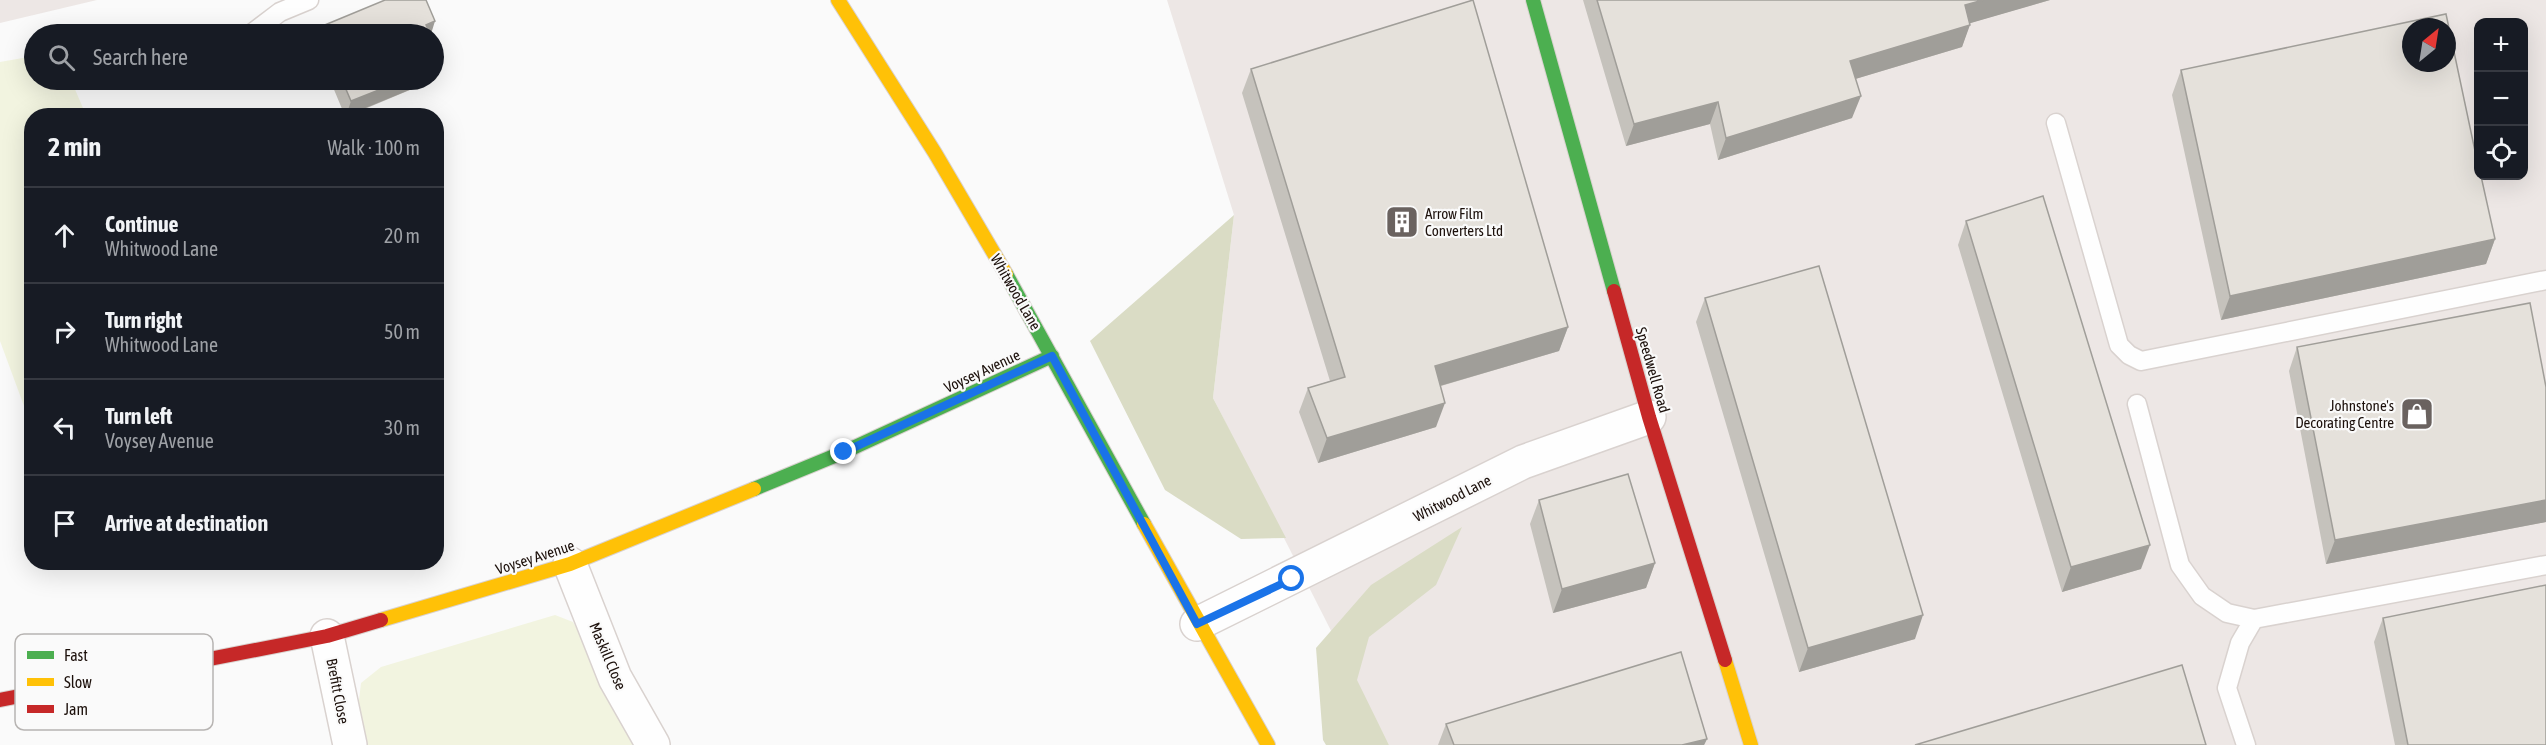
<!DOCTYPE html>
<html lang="en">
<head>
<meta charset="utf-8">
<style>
  :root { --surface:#171b24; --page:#20242c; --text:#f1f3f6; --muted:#9ea1a6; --line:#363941 }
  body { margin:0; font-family:"Asap Condensed",sans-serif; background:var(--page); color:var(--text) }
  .controls { position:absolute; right:18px; top:18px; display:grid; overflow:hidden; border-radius:12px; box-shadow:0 6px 24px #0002 }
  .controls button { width:54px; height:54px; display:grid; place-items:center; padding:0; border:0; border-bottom:2px solid var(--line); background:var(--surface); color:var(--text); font:30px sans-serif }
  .compass { position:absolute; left:2402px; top:18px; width:54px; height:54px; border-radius:50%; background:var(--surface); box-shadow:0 6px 24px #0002; rotate:30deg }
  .stop { position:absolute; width:18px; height:18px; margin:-14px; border:4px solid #1a73e8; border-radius:50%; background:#fff }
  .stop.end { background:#1a73e8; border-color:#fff; box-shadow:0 2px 6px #0008 }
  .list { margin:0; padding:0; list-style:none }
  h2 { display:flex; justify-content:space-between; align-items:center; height:78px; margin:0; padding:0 24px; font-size:26px }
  h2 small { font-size:20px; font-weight:400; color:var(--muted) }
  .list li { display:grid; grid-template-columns:39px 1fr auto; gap:18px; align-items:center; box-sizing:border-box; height:96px; padding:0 24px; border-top:2px solid var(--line) }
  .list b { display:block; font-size:22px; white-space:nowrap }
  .list p { margin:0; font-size:20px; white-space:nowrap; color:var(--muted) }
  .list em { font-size:20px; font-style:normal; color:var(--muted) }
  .icon { flex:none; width:33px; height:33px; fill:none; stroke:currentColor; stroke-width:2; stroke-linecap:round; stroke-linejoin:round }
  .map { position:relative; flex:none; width:2546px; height:745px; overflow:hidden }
  .search { position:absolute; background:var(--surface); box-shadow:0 6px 24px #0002; left:24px; top:24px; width:420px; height:66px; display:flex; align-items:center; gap:15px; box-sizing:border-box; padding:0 21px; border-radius:33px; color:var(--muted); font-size:22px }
  .panel { position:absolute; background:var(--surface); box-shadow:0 6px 24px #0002; left:24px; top:108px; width:420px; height:462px; border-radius:24px }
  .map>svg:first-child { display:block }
  .built { fill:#ede7e5; fill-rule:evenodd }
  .green { fill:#f2f4e0 }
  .forest { fill:#dadcc5 }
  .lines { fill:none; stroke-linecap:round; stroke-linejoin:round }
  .lane-casing { stroke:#d9d2cf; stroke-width:21 }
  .street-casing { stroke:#d9d2cf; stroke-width:36 }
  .fast-casing { stroke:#d9d2cf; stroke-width:16 }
  .slow-casing { stroke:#d9d2cf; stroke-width:16 }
  .jam-casing { stroke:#d9d2cf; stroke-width:16 }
  .lane { stroke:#fefefe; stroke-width:18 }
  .street { stroke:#fefefe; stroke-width:33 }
  .fast { stroke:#4caf50; stroke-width:14 }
  .slow { stroke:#ffc107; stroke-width:14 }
  .jam { stroke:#c62828; stroke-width:14 }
  .wall { fill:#c5c2bc }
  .shaded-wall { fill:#a09e99 }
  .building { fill:#e5e1db; stroke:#a09e99; stroke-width:1.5; fill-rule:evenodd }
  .route { stroke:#1a73e8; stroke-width:8 }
  .labels { text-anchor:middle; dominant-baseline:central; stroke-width:4.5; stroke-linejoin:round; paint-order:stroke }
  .poi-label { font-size:15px; fill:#1c100b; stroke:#fafafa; text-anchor:start }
  .street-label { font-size:15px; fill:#1c100b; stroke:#fafafa }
  .key { fill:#fafafa; stroke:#b7b4b2; stroke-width:1.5 }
  .key-label { font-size:16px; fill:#1c100b }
</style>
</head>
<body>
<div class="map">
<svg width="2546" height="745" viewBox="0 0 2546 745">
  <rect width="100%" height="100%" fill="#fafafa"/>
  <path class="built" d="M 0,0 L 97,0 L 0,23 Z
    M 1167,0 L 2546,0 L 2546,745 L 1389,745 L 1213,398 L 1234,215 ZM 2478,22 L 2524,22 L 2524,176 L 2478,176 ZM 2411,27 L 2447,27 L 2447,63 L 2411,63 Z"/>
  <path class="green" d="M 34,56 L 34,80 L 71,80 L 86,115 L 32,116 L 31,425 L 0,341 L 0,62 Z
    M 555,615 L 573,622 L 643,745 L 365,745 L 357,717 L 361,683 L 381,667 Z"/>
  <path class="forest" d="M 1234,215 L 1213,398 L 1286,538 L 1241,539 L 1165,490 L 1090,341 Z
    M 1462,527 L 1436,585 L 1369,637 L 1357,680 L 1389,745 L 1326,745 L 1323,740 L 1316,648 L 1371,585 Z"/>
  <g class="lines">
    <g class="lane-casing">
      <path id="lane" d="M 251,34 L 280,12 L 309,0
        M 2056,123 L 2119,345 L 2129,355 L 2141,361 L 2546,280
        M 2137,404 L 2180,565 L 2202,596 L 2227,613 L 2254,619 L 2546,565
        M 2246,745 L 2227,688 L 2240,643 L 2254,619"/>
    </g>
    <g class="street-casing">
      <path id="street" d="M 570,564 L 615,678 L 653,745
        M 1197,624 L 1523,462 L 1649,417
        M 327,636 L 350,745"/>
    </g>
    <g class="fast-casing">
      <path id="fast" d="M 1533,0 L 1614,291
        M 1006,274 L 1144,524
        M 754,489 L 844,452 L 1052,356"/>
    </g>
    <g class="slow-casing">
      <path id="slow" d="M 838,0 L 935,153 L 1006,274
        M 1144,524 L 1268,745
        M 381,620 L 570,564 L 754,489
        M 1725,660 L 1751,745"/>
    </g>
    <g class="jam-casing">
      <path id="jam" d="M 1614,291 L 1649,417 L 1725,660
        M 0,700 L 327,636 L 381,620"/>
    </g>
    <use href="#lane" class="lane"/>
    <use href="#street" class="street"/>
    <use href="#fast" class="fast"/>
    <use href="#slow" class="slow"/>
    <use href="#jam" class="jam"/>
  </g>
  <path class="wall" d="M 1583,0 L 2050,0 L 1970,23 L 1962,47 L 1855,79 L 1852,118 L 1718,160 L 1710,124 L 1626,146 Z
    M 320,27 L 431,34 L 317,34 Z
    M 1251,69 L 1568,327 L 1559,351 L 1441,386 L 1436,427 L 1318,463 L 1299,412 L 1308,388 L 1330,381 L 1242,93 Z
    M 2181,70 L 2495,239 L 2486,264 L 2221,320 L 2172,95 Z
    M 436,79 L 348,116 L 345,116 L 330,80 Z
    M 1966,221 L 2141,569 L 2062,592 L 1958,245 Z
    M 1705,298 L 1915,639 L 1799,672 L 1696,322 Z
    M 2297,347 L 2546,387 L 2546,522 L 2326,564 L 2289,371 Z
    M 1539,500 L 1655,563 L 1646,588 L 1553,613 L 1530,524 Z
    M 2383,618 L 2546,745 L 2395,745 L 2374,642 Z
    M 1446,724 L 1707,739 L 1704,745 L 1438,745 Z"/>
  <path class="shaded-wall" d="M 1983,0 L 2050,0 L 1957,27 L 1965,5 Z
    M 435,21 L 431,34 L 426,25 Z
    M 1970,25 L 1962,47 L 1842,83 L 1850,61 Z
    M 442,64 L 436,79 L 346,116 L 351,101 L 404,80 L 434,80 L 434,67 Z
    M 1861,96 L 1852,118 L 1718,160 L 1726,138 Z
    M 1718,102 L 1710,124 L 1626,146 L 1634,124 Z
    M 2495,239 L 2486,264 L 2221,320 L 2230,296 Z
    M 1568,327 L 1559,351 L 1426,390 L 1435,366 Z
    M 1445,403 L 1436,427 L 1318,463 L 1327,438 Z
    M 2546,500 L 2546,522 L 2326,564 L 2335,540 Z
    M 2150,545 L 2141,569 L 2062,592 L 2071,567 Z
    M 1655,563 L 1646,588 L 1553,613 L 1562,589 Z
    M 1923,615 L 1915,639 L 1799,672 L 1808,648 Z
    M 1707,739 L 1704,745 L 1682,745 Z"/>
  <path class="building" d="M 385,0 L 426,0 L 435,21 L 426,25 L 430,34 L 323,34 L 320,27 Z
    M 1473,0 L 1568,327 L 1435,366 L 1445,403 L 1327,438 L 1308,388 L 1345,377 L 1251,69 Z
    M 1597,0 L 1983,0 L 1965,5 L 1970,25 L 1850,61 L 1861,96 L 1726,138 L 1718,102 L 1634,124 Z
    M 2446,14 L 2478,165 L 2478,176 L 2481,176 L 2495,239 L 2230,296 L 2181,70 ZM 2411,27 L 2447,27 L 2447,63 L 2411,63 Z
    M 434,43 L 442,64 L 434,67 Z
    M 342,80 L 404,80 L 351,101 Z
    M 2043,196 L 2150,545 L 2071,567 L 1966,221 Z
    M 1819,266 L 1923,615 L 1808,648 L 1705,298 Z
    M 2530,303 L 2546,387 L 2546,500 L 2335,540 L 2297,347 Z
    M 1628,474 L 1655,563 L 1562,589 L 1539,500 Z
    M 2546,585 L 2546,745 L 2408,745 L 2383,618 Z
    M 1681,652 L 1707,739 L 1682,745 L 1454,745 L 1446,724 Z
    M 2182,665 L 2206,745 L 1915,745 Z"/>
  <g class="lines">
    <path class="route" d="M 844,452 L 1052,356 L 1197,624 L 1292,579"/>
  </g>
  <defs>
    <g id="building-square" transform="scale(1.725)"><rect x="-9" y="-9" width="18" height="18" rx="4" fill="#6a625f" stroke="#fafafa"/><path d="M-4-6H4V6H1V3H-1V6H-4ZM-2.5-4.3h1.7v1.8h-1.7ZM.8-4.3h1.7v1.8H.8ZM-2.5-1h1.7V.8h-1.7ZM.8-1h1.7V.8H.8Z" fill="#fff"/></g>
    <g id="shop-square" transform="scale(1.725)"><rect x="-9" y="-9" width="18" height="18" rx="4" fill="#6a625f" stroke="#fafafa"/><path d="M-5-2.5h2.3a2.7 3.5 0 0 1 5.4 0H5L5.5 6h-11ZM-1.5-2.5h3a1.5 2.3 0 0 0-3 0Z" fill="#fff"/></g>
  </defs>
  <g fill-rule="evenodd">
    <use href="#building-square" x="1402" y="222"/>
    <use href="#shop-square" x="2417" y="414"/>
  </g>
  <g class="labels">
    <g class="poi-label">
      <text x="1425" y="213">Arrow Film<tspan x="1425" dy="17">Converters Ltd</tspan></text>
      <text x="2394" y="405" text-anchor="end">Johnstone's<tspan x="2394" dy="17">Decorating Centre</tspan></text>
    </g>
    <g class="street-label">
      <text transform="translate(1016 292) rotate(60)">Whitwood Lane</text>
      <text transform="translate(1653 370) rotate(74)">Speedwell Road</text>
      <text transform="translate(982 371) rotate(-25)">Voysey Avenue</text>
      <text transform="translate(1452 498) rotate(-27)">Whitwood Lane</text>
      <text transform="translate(535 557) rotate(-18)">Voysey Avenue</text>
      <text transform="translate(608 656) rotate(67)">Maskill Close</text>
      <text transform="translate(338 691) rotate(79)">Brefitt Close</text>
    </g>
  </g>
  <rect x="15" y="634" width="198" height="96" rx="9" class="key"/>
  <rect x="27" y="651" width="27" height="8" fill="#4caf50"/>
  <rect x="27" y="678" width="27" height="8" fill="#ffc107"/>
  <rect x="27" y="705" width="27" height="8" fill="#c62828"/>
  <g class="key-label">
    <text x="64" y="661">Fast</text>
    <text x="64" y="688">Slow</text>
    <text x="64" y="715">Jam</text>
  </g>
</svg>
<div class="controls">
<button>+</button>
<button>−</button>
<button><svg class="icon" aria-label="locate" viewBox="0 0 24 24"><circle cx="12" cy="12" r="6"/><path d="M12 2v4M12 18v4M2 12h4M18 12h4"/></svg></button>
</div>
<svg class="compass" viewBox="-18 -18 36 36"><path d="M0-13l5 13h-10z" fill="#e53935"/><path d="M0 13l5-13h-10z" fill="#9ea1a6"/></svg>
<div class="stop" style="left:1292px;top:579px"></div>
<div class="stop end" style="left:844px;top:452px"></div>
<div class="search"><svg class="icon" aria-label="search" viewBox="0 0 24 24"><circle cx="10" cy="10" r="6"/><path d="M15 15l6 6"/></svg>Search here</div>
<section class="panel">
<h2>2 min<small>Walk · 100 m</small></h2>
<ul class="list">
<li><svg class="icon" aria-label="ahead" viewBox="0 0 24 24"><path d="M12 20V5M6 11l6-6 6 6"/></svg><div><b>Continue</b><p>Whitwood Lane</p></div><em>20 m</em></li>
<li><svg class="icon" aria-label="right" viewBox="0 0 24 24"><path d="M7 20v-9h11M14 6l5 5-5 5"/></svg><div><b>Turn right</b><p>Whitwood Lane</p></div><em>50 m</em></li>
<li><svg class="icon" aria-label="left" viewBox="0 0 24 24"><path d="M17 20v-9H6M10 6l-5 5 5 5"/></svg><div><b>Turn left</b><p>Voysey Avenue</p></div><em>30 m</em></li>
<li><svg class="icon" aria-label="arrive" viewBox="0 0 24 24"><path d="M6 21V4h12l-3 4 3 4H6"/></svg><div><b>Arrive at destination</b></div></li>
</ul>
</section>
</div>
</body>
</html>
